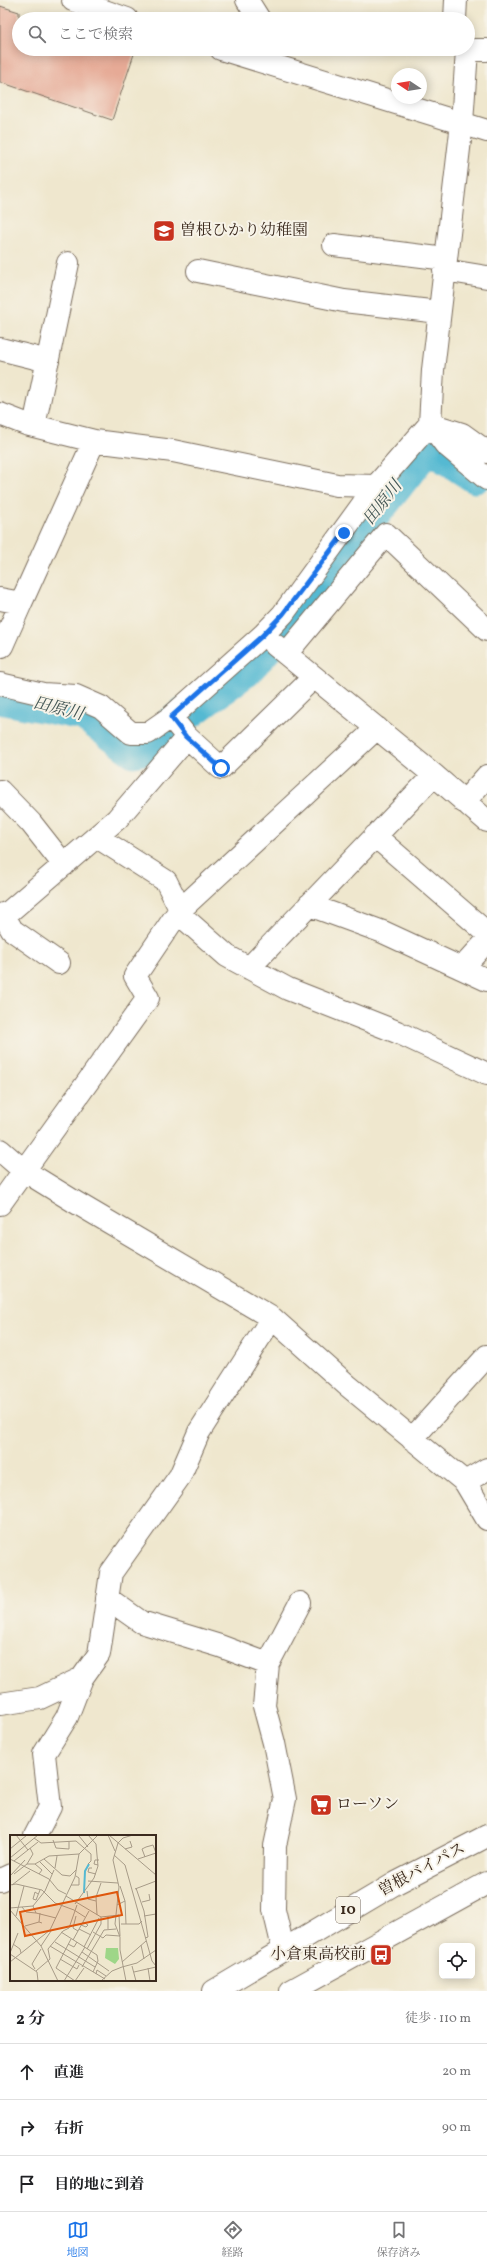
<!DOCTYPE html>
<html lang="ja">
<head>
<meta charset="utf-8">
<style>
  :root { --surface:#fff; --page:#f6f6f6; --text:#202124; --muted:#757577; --line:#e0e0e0; --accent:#1a73e8 }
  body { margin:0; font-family:Vollkorn,"Noto Serif JP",serif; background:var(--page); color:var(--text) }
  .controls { position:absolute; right:12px; bottom:12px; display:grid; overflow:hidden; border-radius:6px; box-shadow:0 2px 10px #0003 }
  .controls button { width:36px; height:36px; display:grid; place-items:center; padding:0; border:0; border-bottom:1px solid var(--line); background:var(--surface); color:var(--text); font:20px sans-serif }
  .compass { position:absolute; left:391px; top:68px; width:36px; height:36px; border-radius:50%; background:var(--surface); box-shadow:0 2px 10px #0003; rotate:282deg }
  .stop { position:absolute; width:12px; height:12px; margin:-9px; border:3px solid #1a73e8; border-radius:50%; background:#fff }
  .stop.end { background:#1a73e8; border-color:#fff; box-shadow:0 1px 4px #0008 }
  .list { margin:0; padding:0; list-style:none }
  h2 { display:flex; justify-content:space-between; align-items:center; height:52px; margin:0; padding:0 16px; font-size:17px }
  h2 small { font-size:13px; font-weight:400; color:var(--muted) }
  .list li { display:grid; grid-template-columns:26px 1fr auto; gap:12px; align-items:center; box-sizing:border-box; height:56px; padding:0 16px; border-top:1px solid var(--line) }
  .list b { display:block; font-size:15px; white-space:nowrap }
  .list em { font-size:13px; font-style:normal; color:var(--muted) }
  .icon { flex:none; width:22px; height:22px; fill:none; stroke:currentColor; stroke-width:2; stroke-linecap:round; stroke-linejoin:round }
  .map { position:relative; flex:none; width:487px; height:1991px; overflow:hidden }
  .search { position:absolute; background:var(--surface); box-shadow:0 2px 10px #0003; left:12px; right:12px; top:12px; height:44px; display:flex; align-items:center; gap:10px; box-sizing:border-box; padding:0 14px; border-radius:22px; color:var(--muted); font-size:15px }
  .sheet { height:220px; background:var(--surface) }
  nav { display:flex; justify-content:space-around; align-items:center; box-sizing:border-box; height:56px; border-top:1px solid var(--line); background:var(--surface); font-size:11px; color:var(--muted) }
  nav a { display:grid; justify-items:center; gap:2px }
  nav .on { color:var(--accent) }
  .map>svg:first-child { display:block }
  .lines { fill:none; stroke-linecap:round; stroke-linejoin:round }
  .river { stroke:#54b9d2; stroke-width:35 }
  .building { fill:#e6aa96 }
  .minor-casing { stroke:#7a6c5c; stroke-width:24 }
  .secondary-casing { stroke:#7a6c5c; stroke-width:24 }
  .trunk-casing { stroke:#7a6c5c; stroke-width:24 }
  .minor { stroke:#fff; stroke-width:22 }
  .secondary { stroke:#fff; stroke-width:22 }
  .trunk { stroke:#fff; stroke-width:22 }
  .route { stroke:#1a73e8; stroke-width:5 }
  .labels { text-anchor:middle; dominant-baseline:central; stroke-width:4; stroke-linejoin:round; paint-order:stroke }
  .shield { fill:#f7f3e8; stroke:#73665b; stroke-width:1 }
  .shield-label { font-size:15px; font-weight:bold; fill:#3b2a1e }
  .poi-label { font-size:16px; fill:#3b2a1e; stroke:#f7f3e8; text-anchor:start }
  .street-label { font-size:16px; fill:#3b2a1e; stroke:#f7f3e8 }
  .water-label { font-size:17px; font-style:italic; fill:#425554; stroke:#f7f3e8 }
  .inset-river { fill:none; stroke:#54b9d2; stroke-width:2 }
  .inset-road { fill:none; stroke:#a79b88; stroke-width:1 }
  .view { fill:#df570d; fill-opacity:0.15; stroke:#df570d; stroke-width:2 }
  .inset-edge { fill:none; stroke:#3b2a1e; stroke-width:2 }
</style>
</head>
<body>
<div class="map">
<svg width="487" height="1991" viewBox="0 0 487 1991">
  <rect width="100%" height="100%" fill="#f7f3e8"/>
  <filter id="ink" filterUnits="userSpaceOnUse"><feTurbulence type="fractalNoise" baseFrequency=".025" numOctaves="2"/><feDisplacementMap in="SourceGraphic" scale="8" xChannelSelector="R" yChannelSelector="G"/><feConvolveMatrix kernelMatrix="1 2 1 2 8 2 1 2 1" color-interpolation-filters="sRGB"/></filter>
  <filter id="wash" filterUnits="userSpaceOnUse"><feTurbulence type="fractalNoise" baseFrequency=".012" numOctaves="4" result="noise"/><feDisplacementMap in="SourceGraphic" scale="16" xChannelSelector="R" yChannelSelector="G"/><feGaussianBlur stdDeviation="0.9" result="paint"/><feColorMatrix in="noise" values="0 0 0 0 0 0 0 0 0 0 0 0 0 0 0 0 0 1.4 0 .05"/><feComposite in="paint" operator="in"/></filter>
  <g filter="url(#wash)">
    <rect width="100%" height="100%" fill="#efe7ce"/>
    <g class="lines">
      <path class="river" d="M 0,697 L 84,713 L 134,750 L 152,746 L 171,725 L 244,671 L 282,630 L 428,445 L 475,476"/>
    </g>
    <g id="blocks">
      <path class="building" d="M 0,6 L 19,12 L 19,49 L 121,49 L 134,54 L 112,120 L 0,82 Z"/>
    </g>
  </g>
  <g filter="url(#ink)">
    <use href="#blocks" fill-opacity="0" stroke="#7a6c5c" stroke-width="1"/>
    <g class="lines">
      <g class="minor-casing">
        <path id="minor" d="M 247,0 L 259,19
          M 455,19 L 456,0
          M 334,245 L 446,259
          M 444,270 L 487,277
          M 198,271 L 344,301 L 439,312
          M 0,349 L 48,361
          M 0,414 L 26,424 L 94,441 L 173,451 L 337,485 L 376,486
          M 430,424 L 445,444 L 487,479
          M 430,424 L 462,434 L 487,452
          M 34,426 L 68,263
          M 0,599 L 21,603 L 94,441
          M 275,645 L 434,775 L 487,821
          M 2,646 L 21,603
          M 286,654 L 386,534 L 487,630
          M 0,684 L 43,694 L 76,696 L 101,707 L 131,733 L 148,733 L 171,717
          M 187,737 L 221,768 L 314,677
          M 0,791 L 31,823 L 64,865
          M 464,802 L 487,776
          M 375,836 L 487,933
          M 97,837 L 166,881 L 185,919 L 227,956 L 288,989 L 397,1032 L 487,1074
          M 309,905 L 383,932 L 487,980
          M 3,914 L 12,930 L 59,963
          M 0,916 L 10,911 L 117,819 L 187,737 L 171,717 L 263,635 L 283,614 L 376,486 L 430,424 L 433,370 L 462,123 L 467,50 L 487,50
          M 463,967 L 487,941
          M 249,968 L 434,775
          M 0,1150 L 23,1170 L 75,1202 L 272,1318 L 347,1385 L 465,1482 L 487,1519
          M 0,1204 L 148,998 L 135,976 L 179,911 L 377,728
          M 412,1439 L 487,1356
          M 465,1482 L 487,1469
          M 107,1598 L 141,1622 L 220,1646 L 268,1664 L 300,1603
          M 268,1664 L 264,1706 L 274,1743 L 285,1799 L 275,1846 L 274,1910 L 283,1948
          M 0,1704 L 40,1698 L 82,1678 L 99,1654 L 111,1573 L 180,1476 L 199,1432 L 272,1318
          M 35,1836 L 50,1807 L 44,1754 L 67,1717 L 82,1678
          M 0,1880 L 11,1875"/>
      </g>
      <g class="secondary-casing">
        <path id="secondary" d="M 73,0 L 127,19
          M 221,49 L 487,131"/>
      </g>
      <g class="trunk-casing">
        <path id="trunk" d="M 214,1991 L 396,1883 L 487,1836
          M 291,1991 L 487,1883"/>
      </g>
      <use href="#minor" class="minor"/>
      <use href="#secondary" class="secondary"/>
      <use href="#trunk" class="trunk"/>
    </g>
  </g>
  <g class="lines" filter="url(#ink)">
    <path class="route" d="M 221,768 L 186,737 L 171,717 L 263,635 L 283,614 L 344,533"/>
  </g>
  <defs>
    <g id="school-square" transform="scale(1.15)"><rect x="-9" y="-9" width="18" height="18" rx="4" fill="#c8321e" stroke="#f7f3e8"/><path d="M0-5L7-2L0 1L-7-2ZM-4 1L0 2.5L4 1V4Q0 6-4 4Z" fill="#fff"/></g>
    <g id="supermarket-square" transform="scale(1.15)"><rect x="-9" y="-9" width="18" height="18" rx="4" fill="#c8321e" stroke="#f7f3e8"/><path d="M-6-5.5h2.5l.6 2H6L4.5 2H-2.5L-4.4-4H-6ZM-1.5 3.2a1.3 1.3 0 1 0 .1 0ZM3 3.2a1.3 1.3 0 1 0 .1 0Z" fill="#fff"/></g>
    <g id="bus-square" transform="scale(1.15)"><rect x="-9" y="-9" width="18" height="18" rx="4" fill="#c8321e" stroke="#f7f3e8"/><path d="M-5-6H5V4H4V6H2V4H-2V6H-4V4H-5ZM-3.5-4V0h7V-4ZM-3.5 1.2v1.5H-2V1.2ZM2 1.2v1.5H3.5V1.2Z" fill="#fff"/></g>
  </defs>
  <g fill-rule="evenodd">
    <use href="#school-square" x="164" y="231"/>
    <use href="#supermarket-square" x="321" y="1805"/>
    <use href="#bus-square" x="381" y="1955"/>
  </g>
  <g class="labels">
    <rect class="shield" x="336" y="1897" width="24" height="26" rx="3"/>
    <g class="shield-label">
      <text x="348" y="1910">10</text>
    </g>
    <g class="poi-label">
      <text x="180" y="231">曽根ひかり幼稚園</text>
      <text x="336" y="1805">ローソン</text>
      <text x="366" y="1955" text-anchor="end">小倉東高校前</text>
    </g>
    <g class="street-label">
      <text transform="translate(422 1870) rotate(-28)">曽根バイパス</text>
    </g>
    <g class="water-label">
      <text transform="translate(383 503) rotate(-52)">田原川</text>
      <text transform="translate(58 709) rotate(14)">田原川</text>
    </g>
  </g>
  <g transform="translate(10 1835)">
    <rect width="146" height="146" fill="#efe7ce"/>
    <path d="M 96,113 L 108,113 L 109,124 L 105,129 L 95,123 Z" fill="#9ed688"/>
    <path class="inset-river" d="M 74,58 L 75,36 L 79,29"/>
    <path class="inset-road" d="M 6,0 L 18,15M 98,0 L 105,16M 99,0 L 146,40M 69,1 L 78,12M 24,3 L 31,8 L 66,6 L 81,19 L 81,26 L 78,29M 43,5 L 46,13 L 59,14 L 59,6M 108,8 L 113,3 L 123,0M 108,8 L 103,25 L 109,52 L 105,89 L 110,102 L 110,115 L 116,146M 0,14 L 17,0M 115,14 L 122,12 L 120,6M 104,20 L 115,30 L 142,126 L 146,131M 135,22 L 132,14 L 136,12 L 143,10 L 146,18M 0,23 L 28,0M 0,24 L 39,44 L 48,55 L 56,59M 34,24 L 52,40 L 60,41 L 66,35M 128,24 L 146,18M 4,26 L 28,7M 30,27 L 42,39M 17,29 L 23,19 L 20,13M 25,29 L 32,35 L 29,39M 88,30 L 84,29 L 85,25 L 89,25M 45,33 L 47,21M 82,33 L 79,33 L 78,37 L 86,39M 4,39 L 17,29 L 25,29 L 39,21 L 69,19M 0,41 L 15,25M 78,46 L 108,48M 0,50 L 6,49 L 32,55 L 45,68 L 64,75 L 75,82M 2,50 L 20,36M 61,50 L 69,50 L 69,43 L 66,41M 110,51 L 115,66M 126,53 L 134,76 L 138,102 L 135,103M 125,54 L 146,46M 77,56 L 78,64 L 86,66M 28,59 L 25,57 L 23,64 L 26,65 L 30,55M 56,61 L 91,82 L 109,80 L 110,101 L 96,100 L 93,103 L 83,97M 132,67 L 140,65 L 139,59M 65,69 L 84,43 L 88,31 L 86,9 L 78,0M 107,70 L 115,66 L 116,89M 23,71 L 26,78 L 46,83M 12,72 L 16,77 L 26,78M 0,73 L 23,71 L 35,56 L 44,35M 0,75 L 31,111 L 48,146M 30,78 L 29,87 L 32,88M 87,80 L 86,62 L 91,48M 6,81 L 14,51M 66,81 L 63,93 L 68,96M 98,81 L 98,94M 134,81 L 146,79M 111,89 L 129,89 L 132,86M 71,90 L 76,92 L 78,90 L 73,87M 15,91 L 29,87M 69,94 L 81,100M 51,97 L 87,120 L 88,126 L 83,137M 61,104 L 46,133 L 65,146M 63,105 L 79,76M 45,107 L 85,132M 3,109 L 10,114 L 11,118M 58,109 L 64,112 L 67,107M 131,110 L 134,124M 31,111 L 41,96 L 40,95M 40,111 L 95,144M 74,112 L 89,83M 77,114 L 91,89 L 91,82M 72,117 L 99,136M 0,118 L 8,98M 0,119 L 27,137 L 28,146M 50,124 L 67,134 L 69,130M 0,127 L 40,95 L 65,42 L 69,19 L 88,0M 112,127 L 136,106M 122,131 L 126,146M 72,132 L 94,95 L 106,94M 112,132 L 127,128 L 146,115M 138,133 L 140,146M 25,134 L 22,129 L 31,114M 26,136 L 40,124 L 38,114 L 53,96 L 59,93 L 67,70M 124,137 L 146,132M 86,139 L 87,135 L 96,141M 54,146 L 75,112M 65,146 L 74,133M 91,146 L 102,136 L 112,132"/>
    <path class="view" d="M 107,57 L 112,80 L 15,101 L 10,77 Z"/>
    <rect width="146" height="146" class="inset-edge"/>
  </g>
</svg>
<div class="controls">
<button><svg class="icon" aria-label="locate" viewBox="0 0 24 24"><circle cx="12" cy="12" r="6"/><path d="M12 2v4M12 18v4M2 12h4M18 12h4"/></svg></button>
</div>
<svg class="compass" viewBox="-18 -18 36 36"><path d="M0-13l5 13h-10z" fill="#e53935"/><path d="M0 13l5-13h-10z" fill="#757577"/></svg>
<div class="stop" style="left:221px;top:768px"></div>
<div class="stop end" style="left:344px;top:533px"></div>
<div class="search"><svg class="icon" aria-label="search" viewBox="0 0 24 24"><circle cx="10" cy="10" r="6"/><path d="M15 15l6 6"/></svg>ここで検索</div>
</div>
<section class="sheet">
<h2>2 分<small>徒歩 · 110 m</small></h2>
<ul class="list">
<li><svg class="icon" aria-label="ahead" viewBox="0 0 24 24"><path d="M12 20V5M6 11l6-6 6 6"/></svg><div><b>直進</b></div><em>20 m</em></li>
<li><svg class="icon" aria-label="right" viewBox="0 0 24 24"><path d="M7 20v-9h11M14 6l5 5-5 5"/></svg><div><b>右折</b></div><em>90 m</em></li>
<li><svg class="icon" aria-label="arrive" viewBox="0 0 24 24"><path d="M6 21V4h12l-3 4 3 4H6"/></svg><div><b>目的地に到着</b></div></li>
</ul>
</section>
<nav>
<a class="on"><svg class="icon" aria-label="map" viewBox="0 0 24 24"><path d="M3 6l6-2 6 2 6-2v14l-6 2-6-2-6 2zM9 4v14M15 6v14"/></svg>地図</a>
<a><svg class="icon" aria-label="directions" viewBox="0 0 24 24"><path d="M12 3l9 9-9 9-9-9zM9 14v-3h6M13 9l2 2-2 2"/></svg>経路</a>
<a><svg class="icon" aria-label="saved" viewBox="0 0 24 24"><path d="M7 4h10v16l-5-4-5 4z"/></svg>保存済み</a>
</nav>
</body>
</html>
